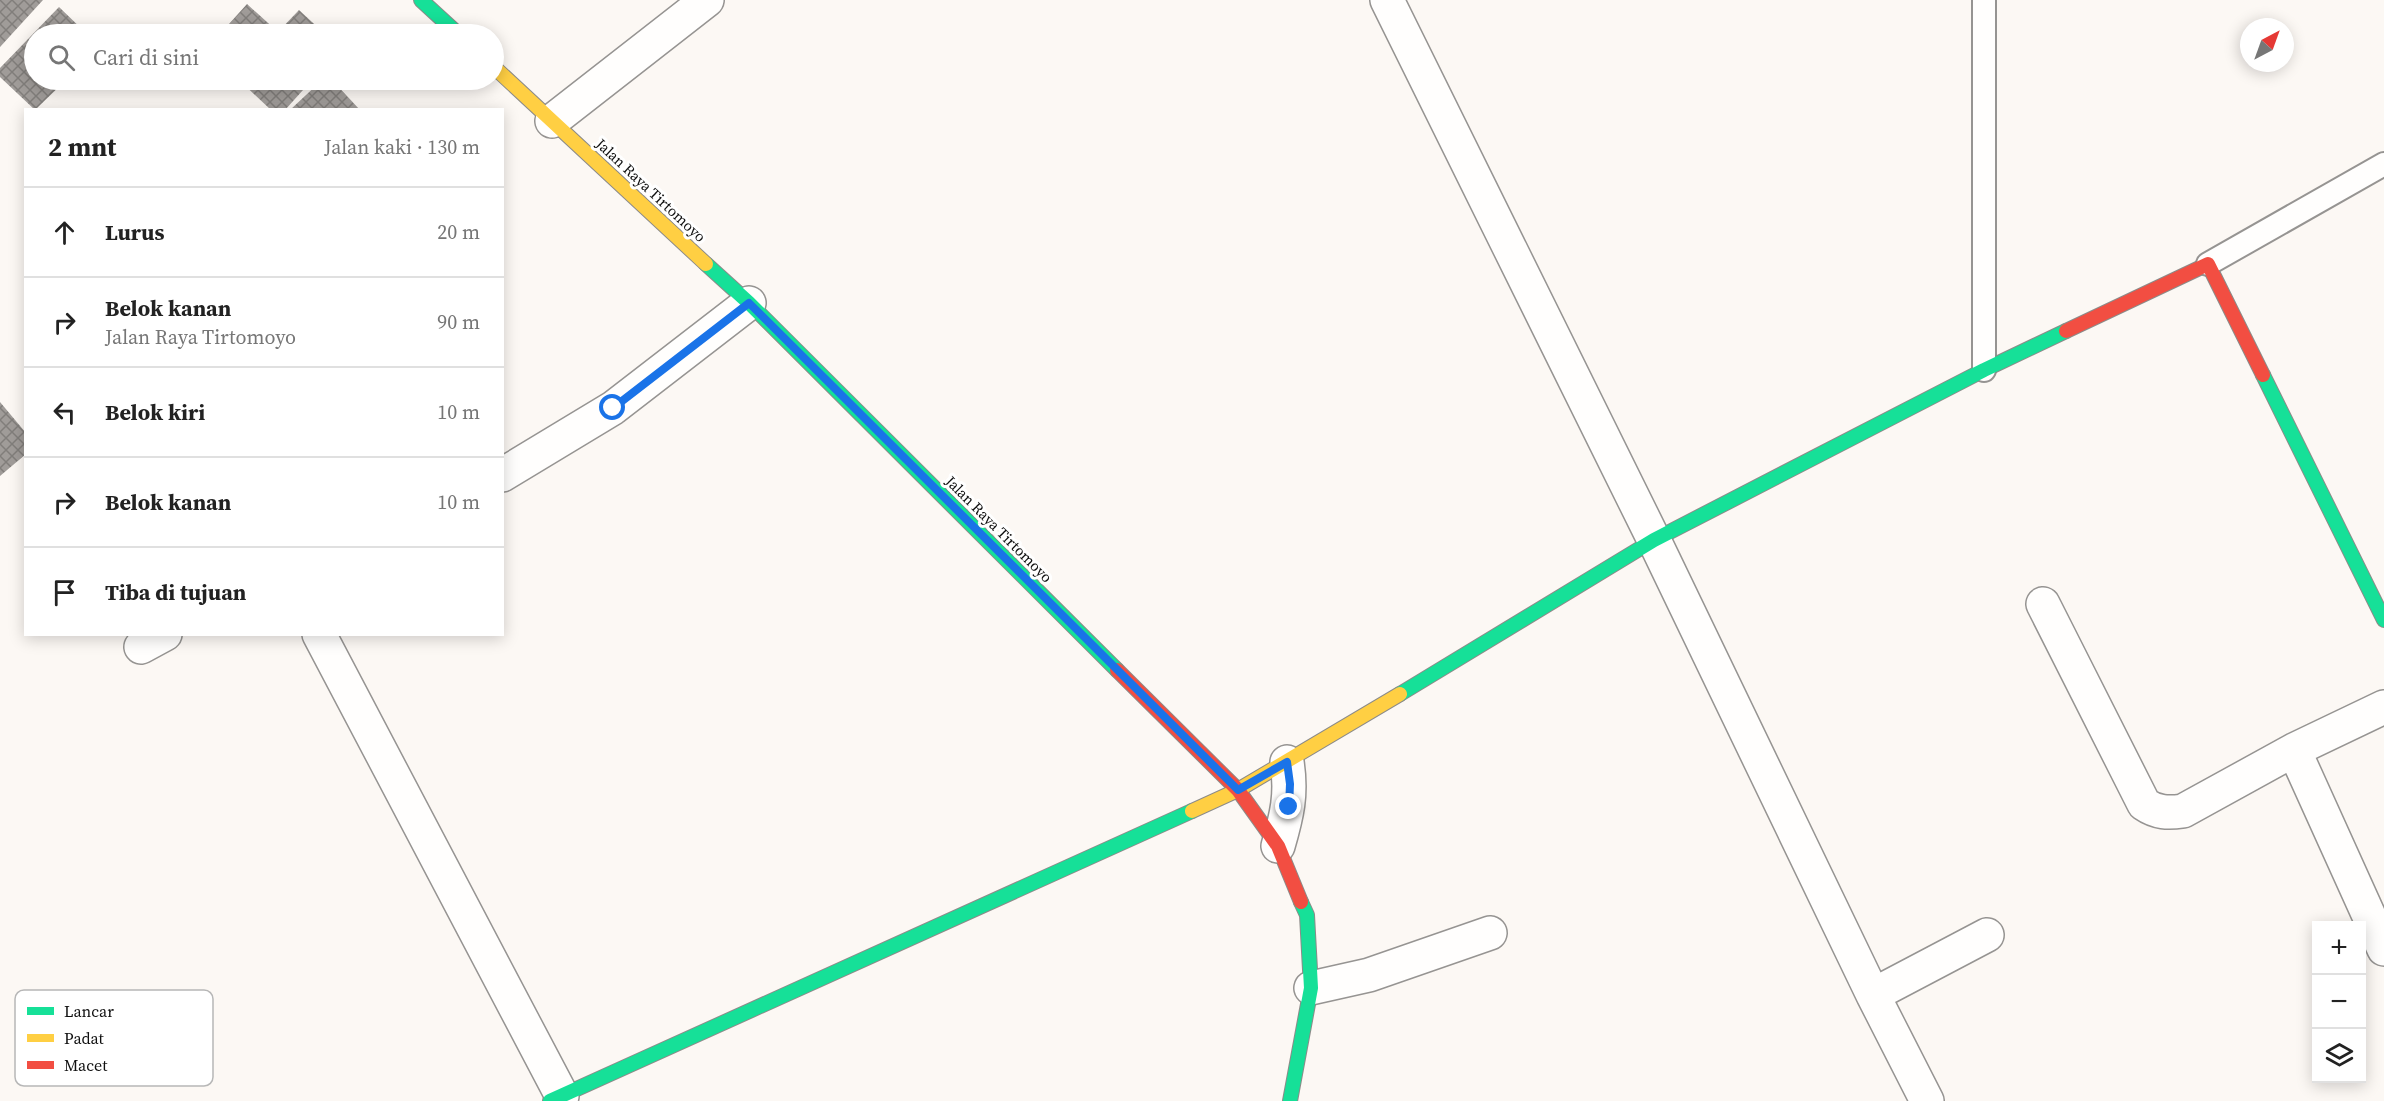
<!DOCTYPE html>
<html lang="id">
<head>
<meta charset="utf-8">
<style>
  :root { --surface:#fff; --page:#f2f2f2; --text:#222; --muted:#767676; --line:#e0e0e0 }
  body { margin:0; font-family:"Source Serif 4",serif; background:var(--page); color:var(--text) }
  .controls { position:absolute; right:18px; bottom:18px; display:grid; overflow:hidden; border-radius:0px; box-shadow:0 3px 15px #0003 }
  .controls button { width:54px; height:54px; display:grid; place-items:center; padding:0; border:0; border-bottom:2px solid var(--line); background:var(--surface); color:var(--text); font:30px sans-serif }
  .compass { position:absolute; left:2240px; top:18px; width:54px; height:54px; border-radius:50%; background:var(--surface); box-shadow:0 3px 15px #0003; rotate:41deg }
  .stop { position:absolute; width:18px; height:18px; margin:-14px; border:4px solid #1a73e8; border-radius:50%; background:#fff }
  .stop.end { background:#1a73e8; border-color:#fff; box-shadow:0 2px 6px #0008 }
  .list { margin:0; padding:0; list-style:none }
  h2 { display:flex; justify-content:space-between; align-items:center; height:78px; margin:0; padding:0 24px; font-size:26px }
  h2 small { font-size:20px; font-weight:400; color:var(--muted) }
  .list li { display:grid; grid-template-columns:39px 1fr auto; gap:18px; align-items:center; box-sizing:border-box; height:90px; padding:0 24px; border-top:2px solid var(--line) }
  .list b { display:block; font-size:22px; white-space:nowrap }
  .list p { margin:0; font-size:20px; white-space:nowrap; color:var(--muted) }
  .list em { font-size:20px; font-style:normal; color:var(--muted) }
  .icon { flex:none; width:33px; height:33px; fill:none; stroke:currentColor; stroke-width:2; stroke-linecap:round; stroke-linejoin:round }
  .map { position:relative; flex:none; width:2384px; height:1101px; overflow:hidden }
  .search { position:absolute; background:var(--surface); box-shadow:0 3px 15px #0003; left:24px; top:24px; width:480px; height:66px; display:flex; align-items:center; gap:15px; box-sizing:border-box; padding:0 21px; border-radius:33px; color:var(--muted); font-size:22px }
  .panel { position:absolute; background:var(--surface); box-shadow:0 3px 15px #0003; left:24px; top:108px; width:480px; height:528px; border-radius:0px }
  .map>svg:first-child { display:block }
  .building { fill:url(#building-cross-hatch) }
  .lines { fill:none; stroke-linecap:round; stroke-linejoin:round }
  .lane-casing { stroke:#969492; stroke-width:26 }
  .street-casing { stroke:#969492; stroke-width:36 }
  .fast-casing { stroke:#8c8b89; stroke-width:16 }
  .slow-casing { stroke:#8c8b89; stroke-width:16 }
  .jam-casing { stroke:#8c8b89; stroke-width:16 }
  .lane { stroke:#fffefd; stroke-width:22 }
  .street { stroke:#fffefd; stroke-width:33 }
  .fast { stroke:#16e098; stroke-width:14 }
  .slow { stroke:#ffcf43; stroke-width:14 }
  .jam { stroke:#f24e42; stroke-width:14 }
  .route { stroke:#1a73e8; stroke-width:8 }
  .labels { text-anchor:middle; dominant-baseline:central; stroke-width:6; stroke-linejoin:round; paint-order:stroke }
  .street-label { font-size:15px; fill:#0f0f0f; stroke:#fff }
  .key { fill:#fff; stroke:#b7b7b7; stroke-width:1.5 }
  .key-label { font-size:16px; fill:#0f0f0f }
</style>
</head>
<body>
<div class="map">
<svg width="2384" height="1101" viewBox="0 0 2384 1101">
  <defs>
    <pattern id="building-cross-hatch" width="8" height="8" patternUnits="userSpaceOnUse" patternTransform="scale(1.5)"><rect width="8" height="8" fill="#a09c99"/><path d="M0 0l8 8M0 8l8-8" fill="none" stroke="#817e7b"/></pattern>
  </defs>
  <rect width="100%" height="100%" fill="#fcf8f4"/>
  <path class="building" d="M 0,0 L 43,0 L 0,47 Z
    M 247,4 L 278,32 L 299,10 L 325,34 L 220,34 Z
    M 59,7 L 87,34 L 34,34 L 34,80 L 66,80 L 35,110 L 0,77 L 0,68 Z
    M 239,80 L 312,80 L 285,110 L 271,110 Z
    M 322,80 L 332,80 L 360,110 L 290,110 Z
    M 0,402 L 26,433 L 26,454 L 0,476 Z"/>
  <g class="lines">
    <g class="lane-casing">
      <path id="lane" d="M 2208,264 L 2384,164
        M 1984,370 L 1984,0"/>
    </g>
    <g class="street-casing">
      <path id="street" d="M 1387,0 L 1654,540 L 1873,995 L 1927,1101
        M 552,121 L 707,0
        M 502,475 L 613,408 L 749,303
        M 2043,604 L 2144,804 C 2157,813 2168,813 2183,811 L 2294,750 L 2384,707
        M 319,634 L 562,1096
        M 141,647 L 165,634
        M 2294,750 L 2384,949
        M 1278,846 C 1287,815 1292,794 1287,762
        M 1311,988 L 1369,975 L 1490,933
        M 1873,995 L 1987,935"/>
    </g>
    <g class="fast-casing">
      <path id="fast" d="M 421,0 L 458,34
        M 706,264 L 749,303 L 1117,670
        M 2263,375 L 2384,620
        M 1400,694 L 1654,540 L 1984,370 L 2066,331
        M 550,1101 L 1192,811
        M 1290,1101 L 1311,988 L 1307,915 L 1301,902"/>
    </g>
    <g class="slow-casing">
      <path id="slow" d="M 494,67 L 706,264
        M 1192,811 L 1238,790 L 1400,694"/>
    </g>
    <g class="jam-casing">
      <path id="jam" d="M 2066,331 L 2208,264 L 2263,375
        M 1117,670 L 1238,790 L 1278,846 L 1301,902"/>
    </g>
    <use href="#lane" class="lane"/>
    <use href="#street" class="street"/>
    <use href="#fast" class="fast"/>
    <use href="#slow" class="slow"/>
    <use href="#jam" class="jam"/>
  </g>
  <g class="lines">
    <path class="route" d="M 613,408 L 749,303 L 1238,790 L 1287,762 L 1290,784 L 1289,807"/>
  </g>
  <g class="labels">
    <g class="street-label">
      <text transform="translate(651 190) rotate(43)">Jalan Raya Tirtomoyo</text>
      <text transform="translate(999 529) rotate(45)">Jalan Raya Tirtomoyo</text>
    </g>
  </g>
  <rect x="15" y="990" width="198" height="96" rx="9" class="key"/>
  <rect x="27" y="1007" width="27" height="8" fill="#16e098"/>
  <rect x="27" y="1034" width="27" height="8" fill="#ffcf43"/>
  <rect x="27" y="1061" width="27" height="8" fill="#f24e42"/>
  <g class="key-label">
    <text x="64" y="1017">Lancar</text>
    <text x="64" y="1044">Padat</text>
    <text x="64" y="1071">Macet</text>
  </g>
</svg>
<div class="controls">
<button>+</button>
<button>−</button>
<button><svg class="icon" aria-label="layers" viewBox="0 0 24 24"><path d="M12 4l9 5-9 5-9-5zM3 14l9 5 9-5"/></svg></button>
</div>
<svg class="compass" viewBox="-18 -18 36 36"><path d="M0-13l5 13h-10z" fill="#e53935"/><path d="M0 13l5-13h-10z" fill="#767676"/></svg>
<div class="stop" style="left:613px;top:408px"></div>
<div class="stop end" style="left:1289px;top:807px"></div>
<div class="search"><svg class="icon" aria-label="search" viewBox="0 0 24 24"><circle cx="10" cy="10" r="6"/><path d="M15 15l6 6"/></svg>Cari di sini</div>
<section class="panel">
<h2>2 mnt<small>Jalan kaki · 130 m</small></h2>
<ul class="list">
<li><svg class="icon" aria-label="ahead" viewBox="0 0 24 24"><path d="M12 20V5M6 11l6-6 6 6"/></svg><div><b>Lurus</b></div><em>20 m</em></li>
<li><svg class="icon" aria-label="right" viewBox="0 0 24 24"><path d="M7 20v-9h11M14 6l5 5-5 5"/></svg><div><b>Belok kanan</b><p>Jalan Raya Tirtomoyo</p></div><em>90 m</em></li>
<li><svg class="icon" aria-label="left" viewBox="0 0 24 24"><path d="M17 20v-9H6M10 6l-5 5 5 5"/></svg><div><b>Belok kiri</b></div><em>10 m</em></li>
<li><svg class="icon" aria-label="right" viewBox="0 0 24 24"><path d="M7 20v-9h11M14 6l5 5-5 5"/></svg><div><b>Belok kanan</b></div><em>10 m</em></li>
<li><svg class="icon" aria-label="arrive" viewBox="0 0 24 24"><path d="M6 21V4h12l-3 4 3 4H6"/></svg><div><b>Tiba di tujuan</b></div></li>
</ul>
</section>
</div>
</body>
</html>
